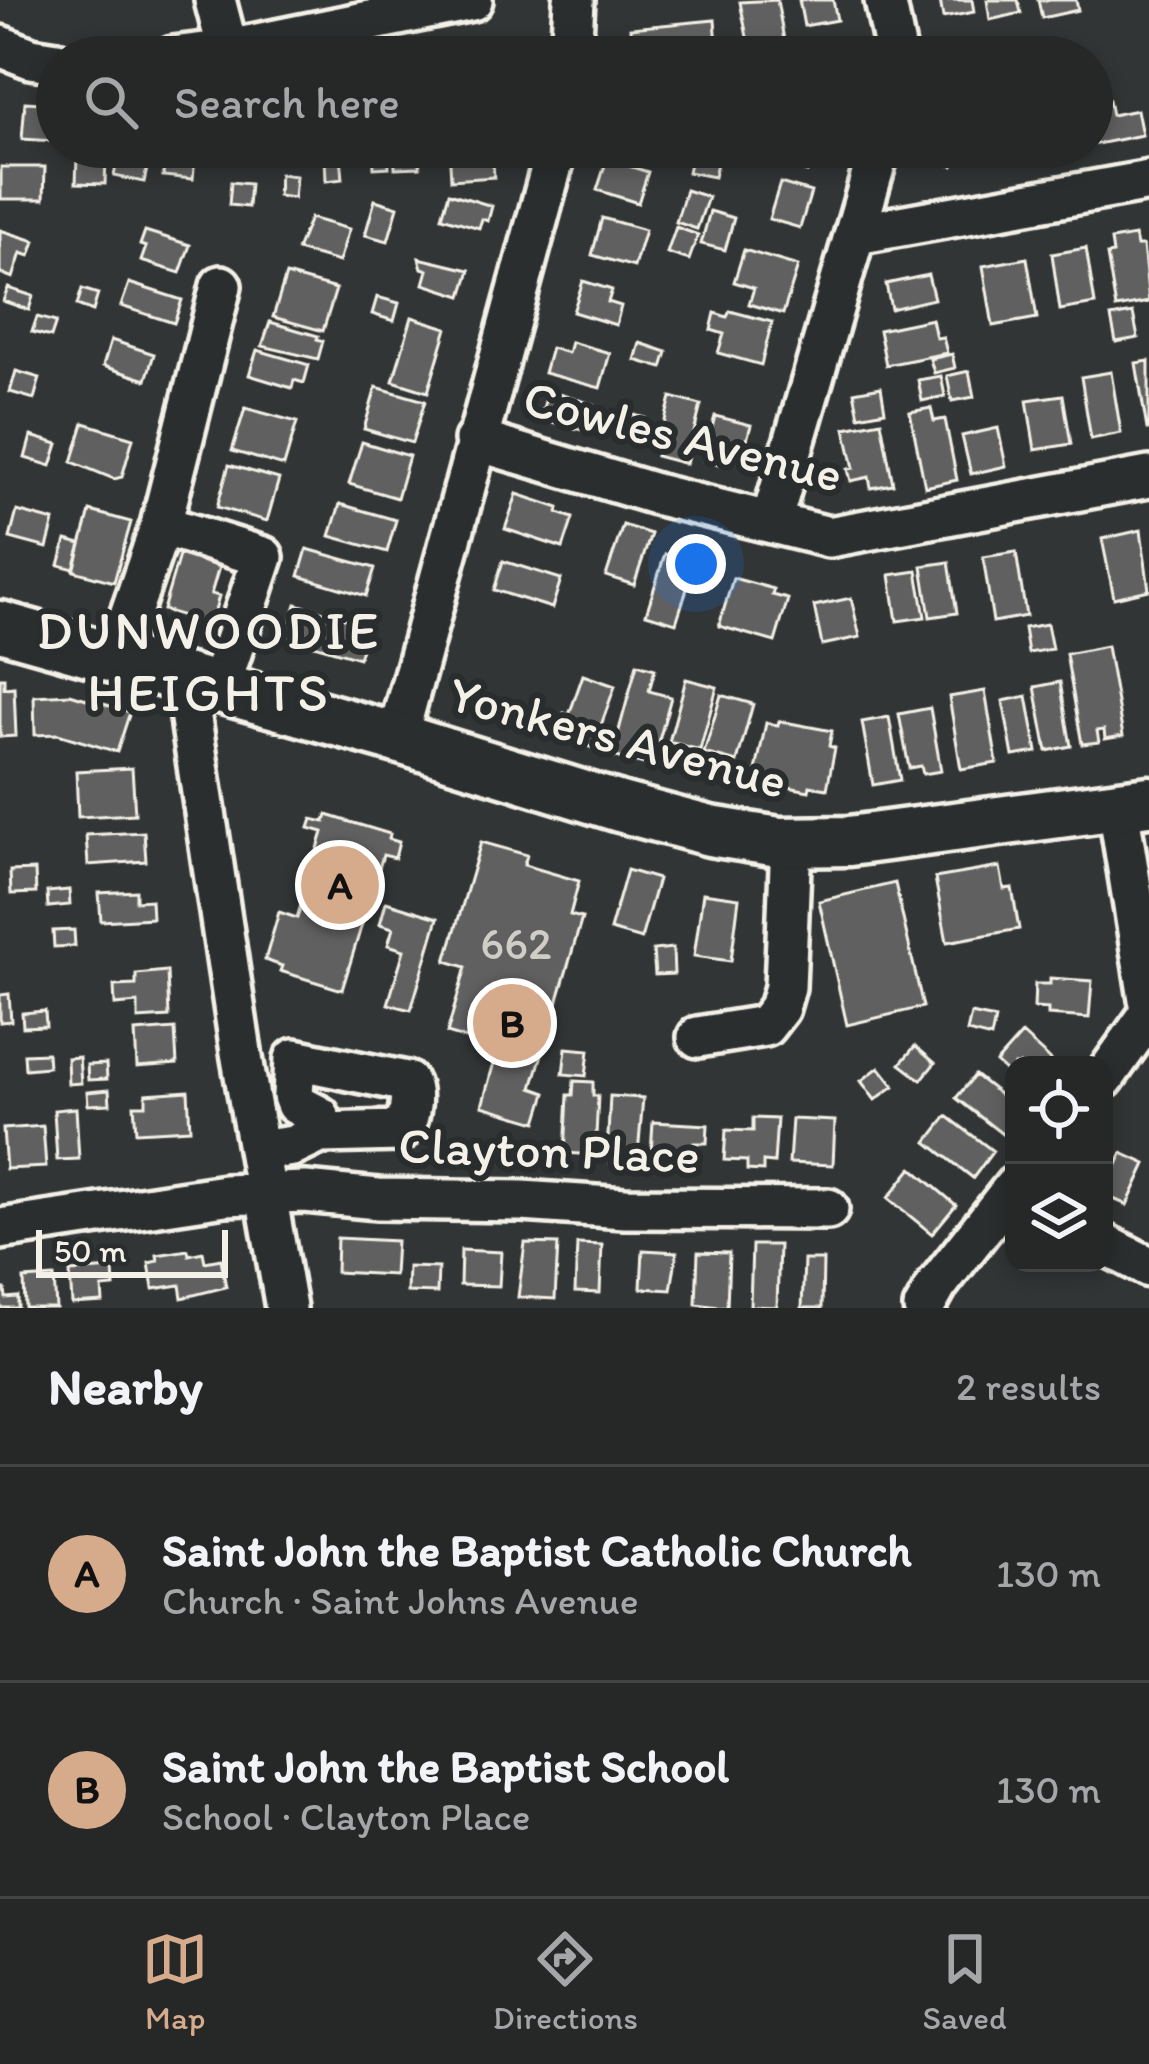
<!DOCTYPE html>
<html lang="en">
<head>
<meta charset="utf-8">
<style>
  :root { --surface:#262828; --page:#2e3030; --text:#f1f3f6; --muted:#a4a6a8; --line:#424445; --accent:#d6ab8b }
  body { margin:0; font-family:Itim,sans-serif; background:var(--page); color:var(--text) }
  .controls { position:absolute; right:36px; bottom:36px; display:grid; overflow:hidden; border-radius:24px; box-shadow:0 6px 18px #0003 }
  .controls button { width:108px; height:108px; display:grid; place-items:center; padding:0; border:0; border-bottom:3px solid var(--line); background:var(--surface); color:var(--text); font:60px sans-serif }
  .scale { position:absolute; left:36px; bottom:30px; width:192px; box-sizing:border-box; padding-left:12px; border:6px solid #f4f1e8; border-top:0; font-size:33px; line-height:42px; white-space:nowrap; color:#f4f1e8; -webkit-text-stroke:9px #2a2d2e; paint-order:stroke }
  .you { position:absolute; left:696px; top:564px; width:42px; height:42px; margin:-30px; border:9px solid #fff; border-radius:50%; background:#1a73e8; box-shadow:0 0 0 18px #1a73e833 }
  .badge { display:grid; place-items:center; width:78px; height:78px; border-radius:50%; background:var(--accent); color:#111; font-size:39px; font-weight:700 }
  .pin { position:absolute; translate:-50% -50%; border:6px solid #fff; box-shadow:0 3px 12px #0006 }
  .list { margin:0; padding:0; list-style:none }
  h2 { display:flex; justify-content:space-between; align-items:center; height:156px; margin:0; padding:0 48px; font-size:51px }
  h2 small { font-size:39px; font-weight:400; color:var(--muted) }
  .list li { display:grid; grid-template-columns:78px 1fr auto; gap:36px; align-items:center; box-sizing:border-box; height:216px; padding:0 48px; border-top:3px solid var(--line) }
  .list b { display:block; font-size:45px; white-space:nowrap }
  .list p { margin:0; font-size:39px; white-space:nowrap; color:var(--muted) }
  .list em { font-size:39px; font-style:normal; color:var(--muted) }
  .icon { flex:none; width:66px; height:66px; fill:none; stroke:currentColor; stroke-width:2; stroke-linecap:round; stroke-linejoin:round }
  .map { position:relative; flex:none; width:1149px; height:1308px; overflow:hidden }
  .search { position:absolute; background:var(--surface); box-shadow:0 6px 18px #0003; left:36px; right:36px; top:36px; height:132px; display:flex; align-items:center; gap:30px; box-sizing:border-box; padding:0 42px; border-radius:66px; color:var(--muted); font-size:45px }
  .sheet { height:588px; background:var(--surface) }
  nav { display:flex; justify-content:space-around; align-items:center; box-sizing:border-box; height:168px; border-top:3px solid var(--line); background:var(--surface); font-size:33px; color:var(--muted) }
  nav a { display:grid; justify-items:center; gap:6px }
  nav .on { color:var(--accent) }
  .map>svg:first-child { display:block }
  .building { fill:#5f605f; stroke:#f4f1e8; stroke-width:3 }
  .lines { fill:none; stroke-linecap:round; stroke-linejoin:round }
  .minor-casing { stroke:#f4f1e8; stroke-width:48 }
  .major-casing { stroke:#f4f1e8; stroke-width:57 }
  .minor { stroke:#2a2d2e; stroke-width:39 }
  .major { stroke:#2a2d2e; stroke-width:48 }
  .labels { text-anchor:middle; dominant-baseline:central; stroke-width:12; stroke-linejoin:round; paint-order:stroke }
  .number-label { font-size:45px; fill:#cfcdc6 }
  .street-label { font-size:51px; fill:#f4f1e8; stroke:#2a2d2e }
  .neighbourhood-label { font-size:54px; letter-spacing:3px; fill:#f4f1e8; stroke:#2a2d2e }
</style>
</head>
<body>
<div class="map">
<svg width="1149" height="1308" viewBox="0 0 1149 1308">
  <rect width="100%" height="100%" fill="#323535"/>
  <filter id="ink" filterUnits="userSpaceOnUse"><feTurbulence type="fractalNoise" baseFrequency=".00833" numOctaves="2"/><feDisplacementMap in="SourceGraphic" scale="24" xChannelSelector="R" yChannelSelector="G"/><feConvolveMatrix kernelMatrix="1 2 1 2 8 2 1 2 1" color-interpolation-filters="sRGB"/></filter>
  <g filter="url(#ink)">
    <path class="building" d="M 777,0 L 787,57 L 751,57 L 740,2 Z
      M 799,0 L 833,0 L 837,20 L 804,26 Z
      M 940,0 L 972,0 L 974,12 L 943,18 Z
      M 987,0 L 1018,0 L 1021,13 L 990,20 Z
      M 1038,0 L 1076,0 L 1078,10 L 1042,18 Z
      M 715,20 L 718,57 L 632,57 L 630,28 Z
      M 507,37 L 511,57 L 466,57 L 464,47 Z
      M 835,44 L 838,57 L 811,57 L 810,49 Z
      M 1109,100 L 1112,115 L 1137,110 L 1142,135 L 1092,145 L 1092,104 Z
      M 25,102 L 57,104 L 55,141 L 22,139 Z
      M 120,147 L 152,147 L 144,182 L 114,176 Z
      M 166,147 L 196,147 L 193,179 L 163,176 Z
      M 208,147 L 238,147 L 237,156 L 207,153 Z
      M 373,147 L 388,147 L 389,167 L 374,168 Z
      M 419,147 L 420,167 L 395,168 L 394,149 Z
      M 449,147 L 492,147 L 494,177 L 451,180 Z
      M 617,147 L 656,147 L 653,160 L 616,152 Z
      M 772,147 L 823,147 L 818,161 L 810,159 L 807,172 L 768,160 Z
      M 918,147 L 970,147 L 968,156 L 958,152 L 953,166 L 916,155 Z
      M 693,149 L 719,154 L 714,177 L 688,172 Z
      M 341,156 L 343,179 L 326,181 L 325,157 Z
      M 77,157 L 106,159 L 105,184 L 76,183 Z
      M 607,159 L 648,172 L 638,203 L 597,190 Z
      M 1,167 L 45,167 L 44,199 L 1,199 Z
      M 280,174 L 296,176 L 294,198 L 278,196 Z
      M 231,182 L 250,184 L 248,207 L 229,205 Z
      M 780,183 L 811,192 L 800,228 L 769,219 Z
      M 686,190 L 708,197 L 697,229 L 676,222 Z
      M 449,193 L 492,206 L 488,221 L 482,219 L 479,228 L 442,217 Z
      M 375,200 L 398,207 L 388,241 L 365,235 Z
      M 710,211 L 734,218 L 725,250 L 701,244 Z
      M 310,218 L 349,229 L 339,262 L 297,250 Z
      M 602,218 L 645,230 L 634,267 L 592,255 Z
      M 676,227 L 698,235 L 689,260 L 667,253 Z
      M 0,230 L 35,241 L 30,256 L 21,253 L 13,278 L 0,273 Z
      M 145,231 L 190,245 L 180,273 L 141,261 L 146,247 L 140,245 Z
      M 1135,236 L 1137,246 L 1143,246 L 1149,302 L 1116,308 L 1107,255 L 1113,254 L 1111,240 Z
      M 1086,248 L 1095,304 L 1060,310 L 1052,254 Z
      M 744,250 L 798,266 L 783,314 L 749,304 L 754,288 L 734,282 Z
      M 419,258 L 470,270 L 462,296 L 424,284 L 428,270 L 422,268 Z
      M 1027,258 L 1037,318 L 993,326 L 983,266 Z
      M 286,275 L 336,289 L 323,331 L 273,317 Z
      M 928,275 L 934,299 L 891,309 L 886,284 Z
      M 583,281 L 612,290 L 608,302 L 621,306 L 616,325 L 573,312 Z
      M 129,283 L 182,300 L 174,323 L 121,306 Z
      M 8,288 L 33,296 L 29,310 L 3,301 Z
      M 82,289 L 98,294 L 93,311 L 77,305 Z
      M 377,297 L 399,303 L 394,321 L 372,314 Z
      M 730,311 L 772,322 L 761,365 L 718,353 L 724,334 L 711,330 L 715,313 L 727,317 Z
      M 1133,313 L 1138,338 L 1116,342 L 1111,317 Z
      M 37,317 L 56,322 L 51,337 L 32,332 Z
      M 412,317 L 447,328 L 428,392 L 393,381 Z
      M 932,319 L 936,338 L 943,337 L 947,353 L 886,365 L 879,330 Z
      M 270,322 L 318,336 L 317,339 L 323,341 L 318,359 L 262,346 Z
      M 111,340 L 154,354 L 146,380 L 103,366 Z
      M 571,342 L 610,353 L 600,388 L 544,373 L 551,348 L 568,353 Z
      M 640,343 L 667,352 L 662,368 L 635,360 Z
      M 257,350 L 309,365 L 304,383 L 294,380 L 292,388 L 249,375 Z
      M 952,354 L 955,368 L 934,373 L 930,359 Z
      M 1149,361 L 1149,429 L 1147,429 L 1136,363 Z
      M 16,371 L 40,378 L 34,399 L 10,392 Z
      M 969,371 L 974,397 L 952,401 L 947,376 Z
      M 1111,372 L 1121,433 L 1091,439 L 1081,377 Z
      M 941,376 L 945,396 L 922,401 L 918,380 Z
      M 376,387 L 425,401 L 412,443 L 364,429 Z
      M 881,387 L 885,411 L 859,416 L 854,392 Z
      M 548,391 L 593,404 L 586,431 L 540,419 Z
      M 1063,395 L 1071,444 L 1035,450 L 1027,400 Z
      M 671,397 L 701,405 L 686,464 L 656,456 Z
      M 245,408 L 297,422 L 284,466 L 232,451 Z
      M 931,408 L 934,421 L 945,419 L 957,480 L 925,487 L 910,412 Z
      M 631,414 L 645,418 L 639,444 L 625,442 Z
      M 715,416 L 751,425 L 741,462 L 729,459 L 727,466 L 703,460 Z
      M 881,421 L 893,484 L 871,488 L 869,477 L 851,481 L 848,469 L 854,468 L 845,428 Z
      M 84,423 L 133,438 L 122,477 L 114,479 L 72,462 Z
      M 998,428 L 1006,466 L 971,474 L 962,436 Z
      M 31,436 L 58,444 L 51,466 L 25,458 Z
      M 362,442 L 409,456 L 397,498 L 349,484 Z
      M 229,465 L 279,479 L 267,521 L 217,507 Z
      M 517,494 L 559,508 L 558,513 L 573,518 L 563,548 L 505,529 Z
      M 340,504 L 396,520 L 387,552 L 330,536 Z
      M 17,511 L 54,521 L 47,548 L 10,538 Z
      M 90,511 L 131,522 L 114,582 L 74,571 Z
      M 623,525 L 651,534 L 634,585 L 606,576 Z
      M 1141,530 L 1149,590 L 1114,598 L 1102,539 Z
      M 66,540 L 81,544 L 74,569 L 59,565 Z
      M 675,544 L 699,552 L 676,623 L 646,614 L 665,554 L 671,556 Z
      M 182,545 L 222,557 L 211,594 L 219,596 L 211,624 L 163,610 Z
      M 307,549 L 375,568 L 366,596 L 299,576 Z
      M 1016,552 L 1026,616 L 993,622 L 983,557 Z
      M 503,561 L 561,579 L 552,608 L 494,590 Z
      M 949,562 L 957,613 L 930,617 L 922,566 Z
      M 917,571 L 925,617 L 897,621 L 890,575 Z
      M 733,578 L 774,589 L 772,595 L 788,599 L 775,642 L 719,626 Z
      M 851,598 L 860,637 L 822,645 L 814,606 Z
      M 296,604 L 369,625 L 359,658 L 286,637 Z
      M 1047,624 L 1052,649 L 1028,653 L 1024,628 Z
      M 1107,646 L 1123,736 L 1105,739 L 1104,730 L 1097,731 L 1099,742 L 1082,744 L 1066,654 Z
      M 637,664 L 655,669 L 649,691 L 671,697 L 652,766 L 612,756 Z
      M 583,675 L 615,686 L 593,748 L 557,735 L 564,713 L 569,715 Z
      M 0,678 L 4,678 L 4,688 L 14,687 L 16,736 L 0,737 Z
      M 686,679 L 717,687 L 700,750 L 669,742 Z
      M 1060,682 L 1071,746 L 1047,751 L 1035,687 Z
      M 985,691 L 997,763 L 961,769 L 949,697 Z
      M 70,694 L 130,712 L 117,752 L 58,734 L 35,735 L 34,696 Z
      M 721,695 L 753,704 L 737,762 L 704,753 Z
      M 1027,696 L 1037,752 L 1013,756 L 1003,701 Z
      M 930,708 L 941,771 L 923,774 L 921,766 L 909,768 L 899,714 Z
      M 889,717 L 900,780 L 873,785 L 862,722 Z
      M 779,721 L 832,731 L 829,746 L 835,748 L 827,789 L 810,786 L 809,791 L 768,783 L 769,778 L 755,775 L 766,723 L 778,725 Z
      M 132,768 L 135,814 L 78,817 L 76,771 Z
      M 327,815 L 390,834 L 389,839 L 399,842 L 395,858 L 383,855 L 342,990 L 280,971 L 282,966 L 265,960 L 279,912 L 297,918 L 323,832 L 309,828 L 312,819 L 325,822 Z
      M 144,832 L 146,861 L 88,865 L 86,835 Z
      M 481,842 L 527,855 L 524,865 L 579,881 L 570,915 L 582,918 L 532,1088 L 546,1093 L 537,1122 L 482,1106 L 498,1048 L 447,1033 L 466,967 L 446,961 Z
      M 1000,867 L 1004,889 L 1012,888 L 1019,929 L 947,942 L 935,878 Z
      M 35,870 L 36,893 L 11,894 L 10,871 Z
      M 627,870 L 658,879 L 641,939 L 610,930 Z
      M 895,883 L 923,1007 L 847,1025 L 819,901 Z
      M 69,890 L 70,905 L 48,907 L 47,892 Z
      M 136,891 L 136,901 L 151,900 L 152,918 L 101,921 L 99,893 Z
      M 703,893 L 739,898 L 731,961 L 694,956 Z
      M 386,902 L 438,918 L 411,1010 L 388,1004 L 404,950 L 388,945 L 393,928 L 380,924 Z
      M 74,930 L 75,946 L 54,947 L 53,931 Z
      M 673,948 L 674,974 L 655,975 L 653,950 Z
      M 167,971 L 169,1017 L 138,1019 L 138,1003 L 115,1005 L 114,986 L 136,985 L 136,974 Z
      M 1050,978 L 1092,981 L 1089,1018 L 1048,1015 L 1048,1009 L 1034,1008 L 1035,984 L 1050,984 Z
      M 9,994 L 11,1021 L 0,1022 L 0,995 Z
      M 45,1011 L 46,1026 L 23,1027 L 22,1013 Z
      M 971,1014 L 995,1019 L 991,1038 L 967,1032 Z
      M 175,1029 L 177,1064 L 137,1067 L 135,1032 Z
      M 1022,1034 L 1055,1064 L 1014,1065 L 1014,1079 L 996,1063 Z
      M 915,1046 L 935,1063 L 921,1080 L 900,1064 Z
      M 566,1048 L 589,1050 L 586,1076 L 563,1074 Z
      M 47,1053 L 48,1067 L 25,1069 L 24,1054 Z
      M 79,1057 L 81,1083 L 68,1084 L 67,1058 Z
      M 106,1064 L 107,1079 L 88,1080 L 87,1065 Z
      M 879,1067 L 894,1086 L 875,1100 L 861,1081 Z
      M 975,1075 L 1014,1106 L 1014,1126 L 1006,1137 L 956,1098 Z
      M 574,1081 L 593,1082 L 593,1096 L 598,1096 L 595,1155 L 565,1153 L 568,1095 L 573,1095 Z
      M 109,1090 L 110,1104 L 88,1105 L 87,1092 Z
      M 188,1091 L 190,1129 L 136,1132 L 134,1105 L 146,1105 L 146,1094 Z
      M 610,1096 L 643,1098 L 637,1165 L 611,1164 L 611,1155 L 607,1155 Z
      M 76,1108 L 79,1159 L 57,1160 L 54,1110 Z
      M 947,1116 L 993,1151 L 973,1178 L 927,1142 Z
      M 753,1118 L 777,1119 L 774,1163 L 763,1162 L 763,1171 L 747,1170 L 747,1161 L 724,1160 L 726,1130 L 753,1131 Z
      M 792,1119 L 835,1121 L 833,1165 L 789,1163 Z
      M 653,1122 L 708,1125 L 707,1143 L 694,1143 L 694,1156 L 651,1153 Z
      M 43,1126 L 46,1167 L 6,1169 L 3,1129 Z
      M 1122,1153 L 1146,1164 L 1127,1205 L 1104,1195 Z
      M 912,1168 L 956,1205 L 932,1234 L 888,1198 Z
      M 337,1238 L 396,1241 L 394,1275 L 336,1272 Z
      M 525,1243 L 558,1244 L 555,1299 L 518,1297 Z
      M 577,1244 L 602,1245 L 600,1293 L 575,1292 Z
      M 752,1245 L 779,1245 L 777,1307 L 750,1306 Z
      M 188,1250 L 189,1255 L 203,1252 L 205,1262 L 221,1259 L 226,1287 L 182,1298 L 180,1285 L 153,1289 L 149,1263 L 158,1261 L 157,1255 Z
      M 461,1250 L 501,1252 L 499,1286 L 460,1285 Z
      M 643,1250 L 677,1252 L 671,1290 L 641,1288 Z
      M 698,1252 L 729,1253 L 727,1308 L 696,1304 Z
      M 804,1260 L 823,1260 L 822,1308 L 802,1308 Z
      M 408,1267 L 438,1268 L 437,1293 L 407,1292 Z
      M 113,1269 L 114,1287 L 102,1288 L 103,1302 L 72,1304 L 70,1272 Z
      M 54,1277 L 56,1308 L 25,1308 L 24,1279 Z
      M 0,1289 L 5,1289 L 6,1298 L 18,1297 L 18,1308 L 0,1308 Z"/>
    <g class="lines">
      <g class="minor-casing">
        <path id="minor" d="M 215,0 L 228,50
          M 885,0 L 897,57
          M 0,46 L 31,58 L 57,62
          M 173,57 L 228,50 L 472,0
          M 571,57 L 574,0
          M 856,234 L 1149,181
          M 475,440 L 655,494 L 829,537 L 1149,477
          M 771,522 L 880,147
          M 161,525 L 263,557 L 219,689
          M 115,659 L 161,525 L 221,286
          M 185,679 L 241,1052 L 286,1308
          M 397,738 L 557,147
          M 1118,807 L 1149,999
          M 698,1037 L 765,1026 L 779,1008 L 785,987 L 791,842
          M 1104,1078 L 1149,1015
          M 259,1151 L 293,1146 L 320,1133 L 400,1131 C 410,1121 414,1094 407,1082 L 295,1059 L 293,1096 L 296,1104 L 319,1116 L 320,1133
          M 0,1229 L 225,1195 L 305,1192 L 378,1199 L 522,1201 L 625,1208 L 828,1209
          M 1104,1244 L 1149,1267
          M 924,1308 L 937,1285 L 1014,1187"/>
      </g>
      <g class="major-casing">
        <path id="major" d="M 0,626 L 397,738 L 620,807 L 710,831 L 779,842 L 849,841 L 1149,801"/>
      </g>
      <use href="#minor" class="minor"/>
      <use href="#major" class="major"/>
    </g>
  </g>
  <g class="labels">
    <g class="number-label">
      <text x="516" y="943">662</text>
    </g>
    <g class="street-label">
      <text transform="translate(683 436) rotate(14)">Cowles Avenue</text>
      <text transform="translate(618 737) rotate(15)">Yonkers Avenue</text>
      <text transform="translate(549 1150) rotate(2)">Clayton Place</text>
    </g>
    <g class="neighbourhood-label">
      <text x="209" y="630">DUNWOODIE<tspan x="209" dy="62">HEIGHTS</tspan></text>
    </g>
  </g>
</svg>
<div class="controls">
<button><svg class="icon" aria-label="locate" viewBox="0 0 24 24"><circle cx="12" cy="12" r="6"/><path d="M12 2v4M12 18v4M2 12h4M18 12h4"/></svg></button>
<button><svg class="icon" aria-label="layers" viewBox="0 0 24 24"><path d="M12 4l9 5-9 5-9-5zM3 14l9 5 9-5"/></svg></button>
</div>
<div class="scale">50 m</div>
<div class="you"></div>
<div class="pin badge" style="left:340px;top:885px">A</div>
<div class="pin badge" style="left:512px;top:1023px">B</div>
<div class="search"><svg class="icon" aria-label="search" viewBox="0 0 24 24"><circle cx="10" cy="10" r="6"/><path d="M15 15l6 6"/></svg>Search here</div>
</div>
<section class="sheet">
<h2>Nearby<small>2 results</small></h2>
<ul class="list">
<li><span class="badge">A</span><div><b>Saint John the Baptist Catholic Church</b><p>Church · Saint Johns Avenue</p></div><em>130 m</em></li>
<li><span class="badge">B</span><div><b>Saint John the Baptist School</b><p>School · Clayton Place</p></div><em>130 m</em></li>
</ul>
</section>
<nav>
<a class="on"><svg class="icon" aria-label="map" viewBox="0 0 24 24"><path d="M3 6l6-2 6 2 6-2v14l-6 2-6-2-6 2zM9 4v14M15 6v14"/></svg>Map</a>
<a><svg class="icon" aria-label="directions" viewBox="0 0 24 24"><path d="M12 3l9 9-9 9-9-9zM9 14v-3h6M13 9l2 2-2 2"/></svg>Directions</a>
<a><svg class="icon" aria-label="saved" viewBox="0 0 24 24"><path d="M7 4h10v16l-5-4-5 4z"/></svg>Saved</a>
</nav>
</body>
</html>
